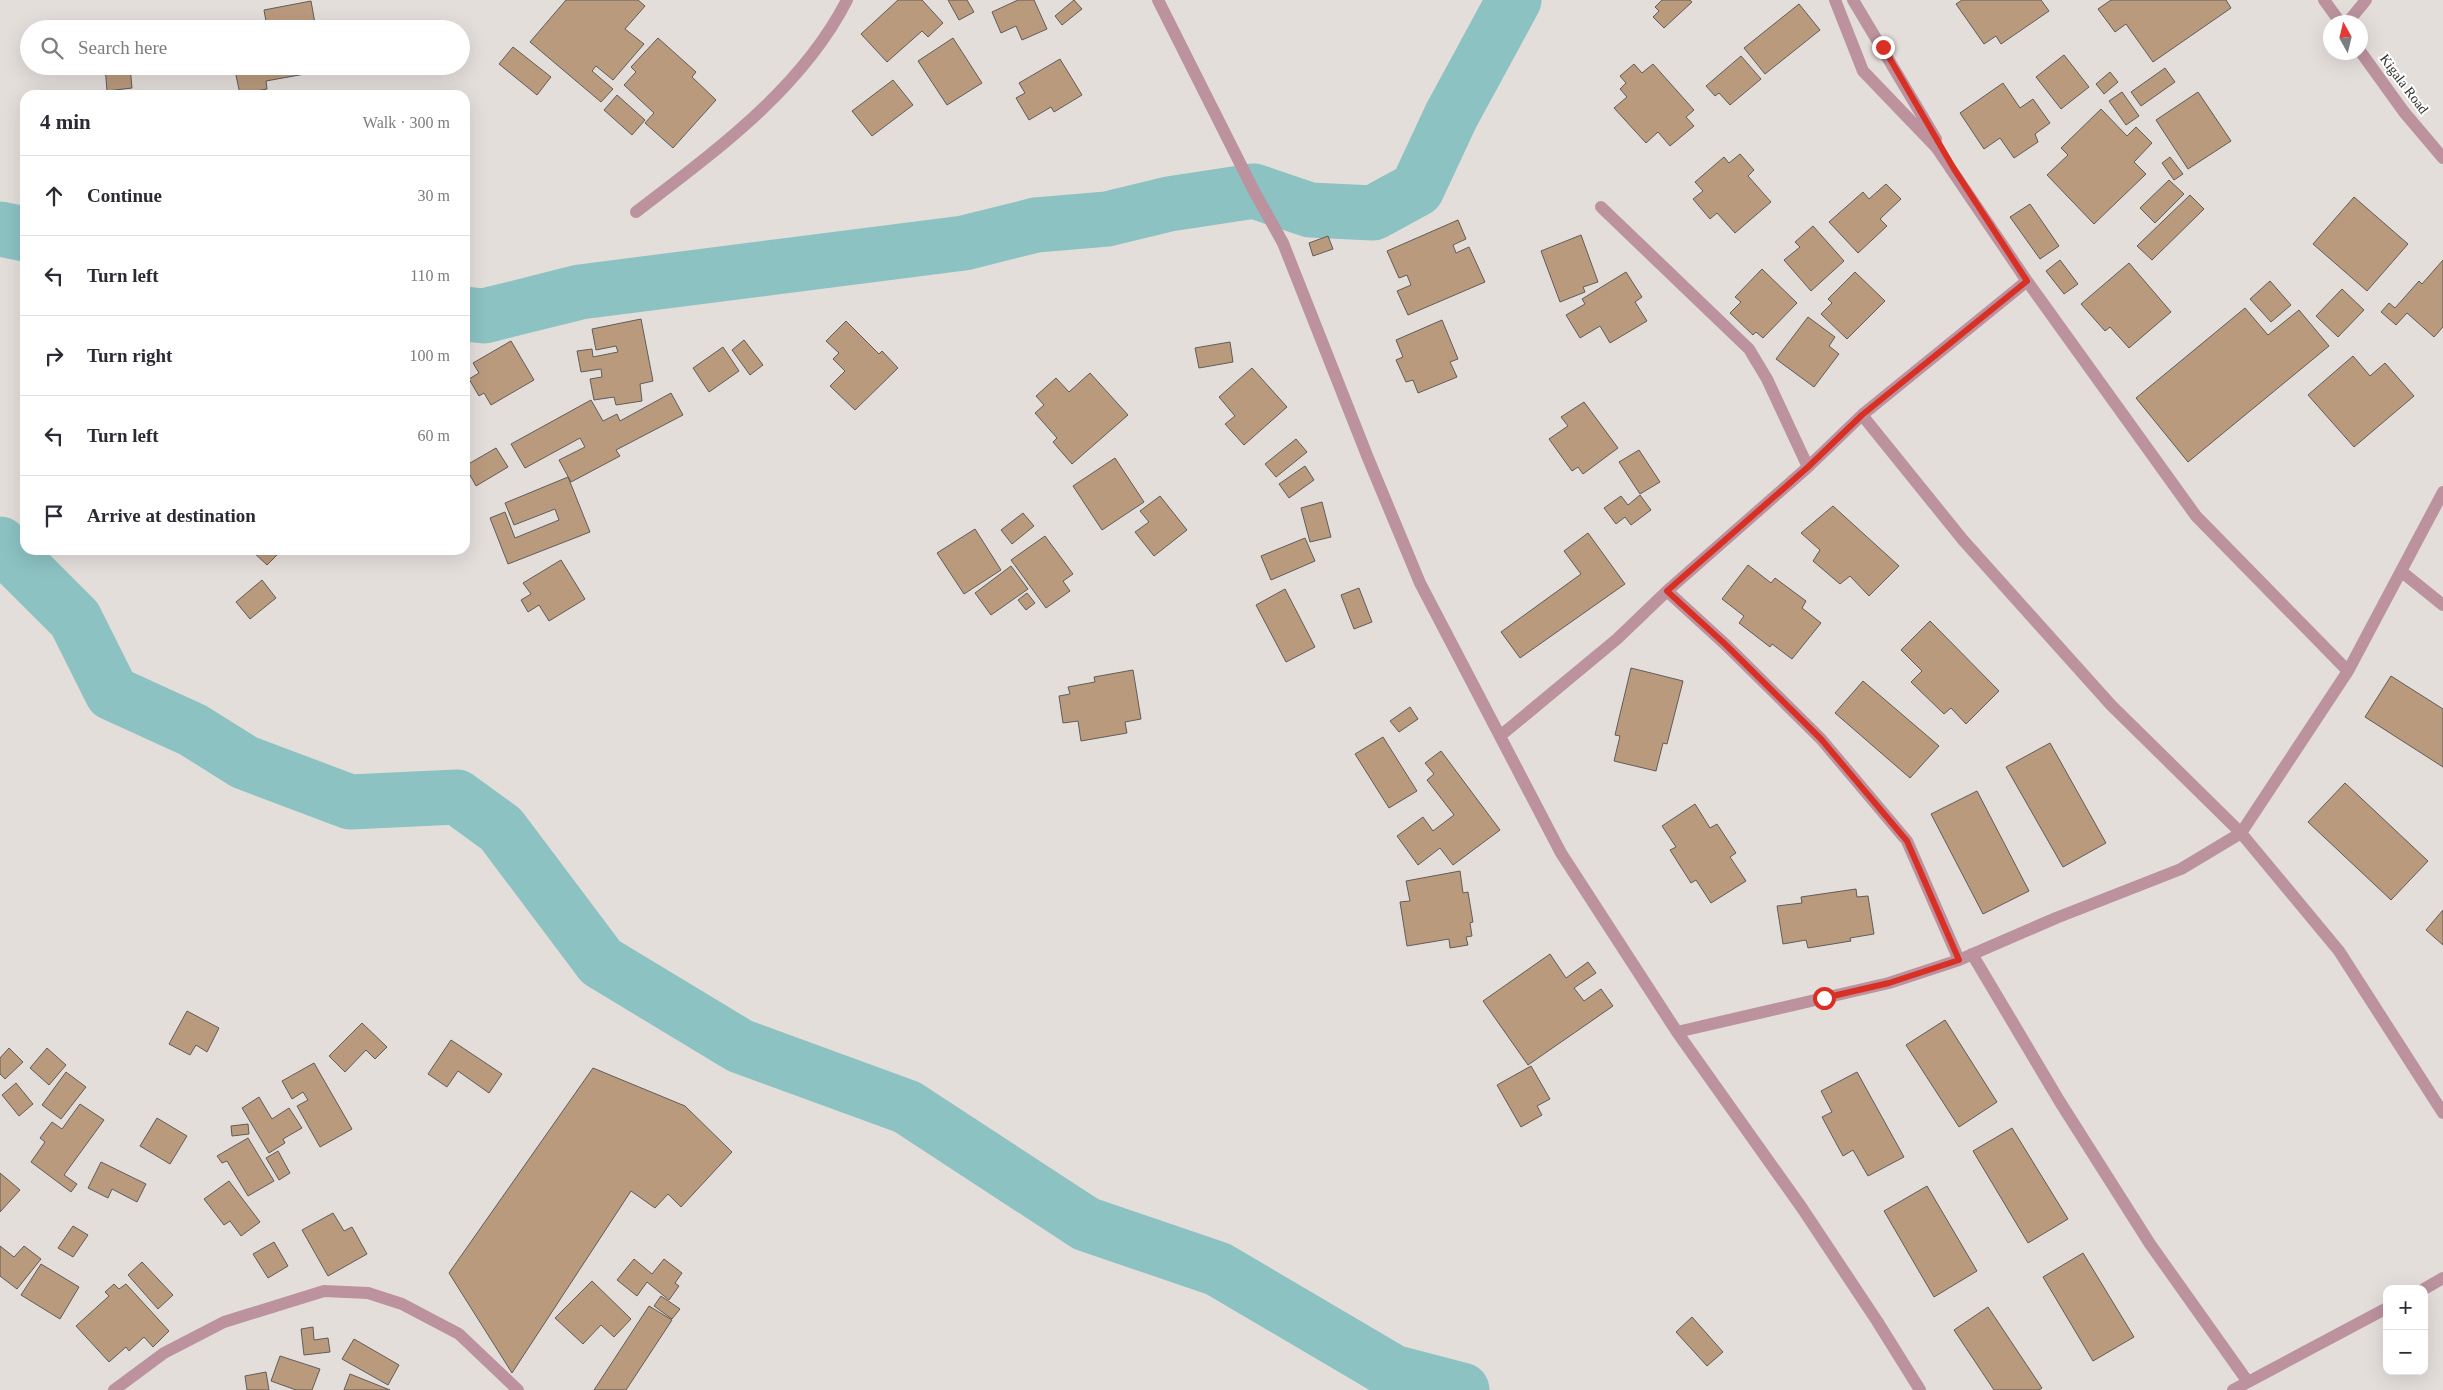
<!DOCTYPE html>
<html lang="en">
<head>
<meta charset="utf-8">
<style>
  :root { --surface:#fff; --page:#f7f7f7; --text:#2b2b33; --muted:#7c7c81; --line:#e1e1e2 }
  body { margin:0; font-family:"Times New Roman",serif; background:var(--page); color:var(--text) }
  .controls { position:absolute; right:15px; bottom:15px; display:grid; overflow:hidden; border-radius:10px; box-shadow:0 5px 20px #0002 }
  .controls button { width:45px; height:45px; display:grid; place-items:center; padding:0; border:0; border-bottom:1px solid var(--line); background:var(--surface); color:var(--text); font:25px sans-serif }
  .compass { position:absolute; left:2323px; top:15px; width:45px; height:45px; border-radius:50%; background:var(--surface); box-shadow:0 5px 20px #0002; rotate:352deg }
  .stop { position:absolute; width:15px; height:15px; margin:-11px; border:4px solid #d93025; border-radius:50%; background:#fff }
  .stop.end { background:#d93025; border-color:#fff; box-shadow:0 1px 5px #0008 }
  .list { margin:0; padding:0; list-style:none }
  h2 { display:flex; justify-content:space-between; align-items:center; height:65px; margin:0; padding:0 20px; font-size:21px }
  h2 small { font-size:16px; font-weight:400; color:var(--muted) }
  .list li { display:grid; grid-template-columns:32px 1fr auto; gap:15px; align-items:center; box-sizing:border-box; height:80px; padding:0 20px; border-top:1px solid var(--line) }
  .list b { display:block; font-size:19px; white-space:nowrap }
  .list em { font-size:16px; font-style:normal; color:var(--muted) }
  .icon { flex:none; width:28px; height:28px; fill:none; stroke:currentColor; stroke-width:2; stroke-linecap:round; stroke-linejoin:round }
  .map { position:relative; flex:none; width:2443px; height:1390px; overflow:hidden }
  .search { position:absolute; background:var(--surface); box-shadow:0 5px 20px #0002; left:20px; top:20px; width:450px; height:55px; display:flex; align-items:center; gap:12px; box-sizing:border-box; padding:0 18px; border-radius:28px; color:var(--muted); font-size:19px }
  .panel { position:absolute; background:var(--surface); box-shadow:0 5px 20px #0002; left:20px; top:90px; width:450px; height:465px; border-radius:15px }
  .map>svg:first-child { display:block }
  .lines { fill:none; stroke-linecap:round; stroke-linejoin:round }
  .river { stroke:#8cc2c2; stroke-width:55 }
  .building { fill:#ba9a7d; stroke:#605c59 }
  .minor { stroke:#bb929e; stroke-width:12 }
  .route { stroke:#d93025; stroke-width:6 }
  .labels { text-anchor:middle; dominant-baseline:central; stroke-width:4; stroke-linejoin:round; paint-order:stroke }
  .street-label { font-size:14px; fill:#312f2e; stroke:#fff }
</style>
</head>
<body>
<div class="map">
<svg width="2443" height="1390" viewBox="0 0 2443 1390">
  <rect width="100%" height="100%" fill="#e4dedb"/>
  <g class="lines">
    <path class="river" d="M 0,229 L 25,234
      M 465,314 L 484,316 L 580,292 L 964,243 L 1036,225 L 1107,219 L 1169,204 L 1254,191 L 1310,210 L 1373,213 L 1417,189 L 1451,116 L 1514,0
      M 0,544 L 75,619 L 112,693 L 193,730 L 244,762 L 350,802 L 457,797 L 501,829 L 601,962 L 740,1046 L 907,1107 L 1086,1224 L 1218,1269 L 1393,1372 L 1462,1390"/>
  </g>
  <path class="building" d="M 566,0 L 638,0 L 645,6 L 625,29 L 644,44 L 613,80 L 596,66 L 592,71 L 613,89 L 601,102 L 530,42 Z
    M 898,0 L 922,0 L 943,23 L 928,37 L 922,31 L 887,62 L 861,34 Z
    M 948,0 L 967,0 L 974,12 L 959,20 Z
    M 1018,0 L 1034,0 L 1047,29 L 1022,40 L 1016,26 L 1001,33 L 992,12 Z
    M 1074,0 L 1082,9 L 1062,25 L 1055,16 Z
    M 1662,0 L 1690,0 L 1692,2 L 1664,28 L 1653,17 L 1659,11 L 1655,7 Z
    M 1962,0 L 2041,0 L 2049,11 L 2001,44 L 1996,36 L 1984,44 L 1956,4 Z
    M 2111,0 L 2226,0 L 2231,8 L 2153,62 L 2126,24 L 2115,32 L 2098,9 Z
    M 311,1 L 316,29 L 257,29 L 267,27 L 264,10 Z
    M 1799,4 L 1820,30 L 1765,74 L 1744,48 Z
    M 658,38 L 696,72 L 692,77 L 716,100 L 673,148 L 645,123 L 654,113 L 624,85 L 636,72 L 631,67 Z
    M 953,38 L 982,83 L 947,105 L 918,61 Z
    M 513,47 L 551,77 L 537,95 L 499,64 Z
    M 2064,55 L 2089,87 L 2061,109 L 2036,77 Z
    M 1741,56 L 1761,79 L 1730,105 L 1719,93 L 1715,96 L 1706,86 Z
    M 1060,59 L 1082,95 L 1054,112 L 1051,107 L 1029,120 L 1016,98 L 1025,93 L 1019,83 Z
    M 1634,64 L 1642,73 L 1653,64 L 1694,110 L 1686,117 L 1694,126 L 1670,146 L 1658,132 L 1646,143 L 1614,108 L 1627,97 L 1620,89 L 1626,83 L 1620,76 Z
    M 105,66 L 130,66 L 132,88 L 107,91 Z
    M 234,66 L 315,66 L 316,72 L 266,81 L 267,89 L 240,94 Z
    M 2165,68 L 2175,82 L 2141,106 L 2131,92 Z
    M 2110,72 L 2118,82 L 2104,94 L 2096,84 Z
    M 893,80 L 913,105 L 872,136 L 852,111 Z
    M 2003,83 L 2020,108 L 2033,99 L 2050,123 L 2035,134 L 2038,142 L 2014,158 L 2000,138 L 1984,149 L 1960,113 Z
    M 2122,92 L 2139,116 L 2126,125 L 2109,101 Z
    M 2198,92 L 2231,141 L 2188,169 L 2156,120 Z
    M 617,95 L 645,120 L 632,135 L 604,110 Z
    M 2101,109 L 2127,136 L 2136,127 L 2152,143 L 2134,162 L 2146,174 L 2094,224 L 2047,175 L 2068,155 L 2061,148 Z
    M 1740,154 L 1754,170 L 1748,176 L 1771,202 L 1735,233 L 1717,213 L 1710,219 L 1693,199 L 1703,191 L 1695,182 L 1724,157 L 1729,163 Z
    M 2170,157 L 2183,174 L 2174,180 L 2162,163 Z
    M 2169,180 L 2184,194 L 2155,223 L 2140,208 Z
    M 1886,184 L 1901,199 L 1880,219 L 1887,226 L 1858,253 L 1829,222 L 1863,192 L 1869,199 Z
    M 2190,195 L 2204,209 L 2152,260 L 2137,246 Z
    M 2354,197 L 2408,244 L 2367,291 L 2313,244 Z
    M 2030,204 L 2059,246 L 2040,259 L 2010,217 Z
    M 1458,220 L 1466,239 L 1453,245 L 1456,253 L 1469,247 L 1485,282 L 1408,315 L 1397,291 L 1411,285 L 1407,275 L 1399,278 L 1387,251 Z
    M 1813,226 L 1844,261 L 1811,291 L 1784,260 L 1800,247 L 1795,242 Z
    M 1581,235 L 1598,282 L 1583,287 L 1585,292 L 1560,302 L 1541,251 Z
    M 1328,236 L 1333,249 L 1313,256 L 1309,243 Z
    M 2060,260 L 2078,284 L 2064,294 L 2046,271 Z
    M 2443,260 L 2443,327 L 2434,337 L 2407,313 L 2396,325 L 2381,312 L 2389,303 L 2395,308 L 2419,281 L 2422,284 Z
    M 2129,263 L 2171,312 L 2129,348 L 2110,327 L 2105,331 L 2081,304 Z
    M 1762,269 L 1797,303 L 1763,338 L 1756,332 L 1753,335 L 1730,313 L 1741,302 L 1735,297 Z
    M 1626,272 L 1642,297 L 1635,302 L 1647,321 L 1610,343 L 1600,326 L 1580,338 L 1566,315 L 1585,304 L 1582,299 Z
    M 1855,272 L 1885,301 L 1847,339 L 1821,314 L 1832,303 L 1828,299 Z
    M 2270,281 L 2291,305 L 2271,322 L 2250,299 Z
    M 2342,289 L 2364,310 L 2338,337 L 2316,316 Z
    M 2245,308 L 2268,335 L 2299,310 L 2329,346 L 2188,462 L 2136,398 Z
    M 1808,317 L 1835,337 L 1829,346 L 1839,354 L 1814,387 L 1776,359 Z
    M 641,319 L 653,381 L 640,384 L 642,401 L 616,405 L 614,397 L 594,400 L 590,379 L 602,377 L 601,369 L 581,372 L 577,351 L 592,349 L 593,357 L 618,352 L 616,346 L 596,350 L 592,329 Z
    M 1442,320 L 1458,359 L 1450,362 L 1457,377 L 1418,393 L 1413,380 L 1406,382 L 1396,360 L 1403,357 L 1396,340 Z
    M 846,321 L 879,354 L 882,351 L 898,368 L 855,410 L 830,386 L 845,371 L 833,359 L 839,353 L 826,341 Z
    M 744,340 L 763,365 L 750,375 L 732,350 Z
    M 511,341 L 534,380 L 491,405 L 484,393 L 479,396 L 469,379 L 479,373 L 473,363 Z
    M 1230,342 L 1233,362 L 1199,368 L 1195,348 Z
    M 723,347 L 739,371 L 709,392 L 693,368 Z
    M 2353,356 L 2370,376 L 2385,363 L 2414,396 L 2354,447 L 2308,395 Z
    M 1252,368 L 1287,407 L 1244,445 L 1225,424 L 1235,416 L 1219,397 Z
    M 1090,373 L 1128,415 L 1072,464 L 1053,442 L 1057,438 L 1035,413 L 1044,405 L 1036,396 L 1056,378 L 1069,392 Z
    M 671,393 L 683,415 L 616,450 L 620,456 L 571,482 L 559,460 L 585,447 L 580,438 L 525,468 L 511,444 L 591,400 L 603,421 L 617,414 L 620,421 Z
    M 1584,402 L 1618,448 L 1583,474 L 1578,467 L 1572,471 L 1549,439 L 1568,426 L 1561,417 Z
    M 1296,439 L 1307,452 L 1276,477 L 1265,464 Z
    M 496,448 L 508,467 L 476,486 L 465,466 Z
    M 1639,450 L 1660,482 L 1640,494 L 1619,462 Z
    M 1115,458 L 1144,502 L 1102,530 L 1073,486 Z
    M 1305,466 L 1314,480 L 1289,498 L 1279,484 Z
    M 568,477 L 590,532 L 508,564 L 490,518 L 505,512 L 515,538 L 559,520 L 555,509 L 514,525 L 505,503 Z
    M 1640,495 L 1651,510 L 1631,525 L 1625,517 L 1616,524 L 1604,508 L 1621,496 L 1628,505 Z
    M 1160,496 L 1187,530 L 1154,556 L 1135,532 L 1149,522 L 1140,511 Z
    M 1322,502 L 1331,537 L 1310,542 L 1301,508 Z
    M 1833,506 L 1899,566 L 1869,596 L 1850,576 L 1840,584 L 1813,561 L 1820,550 L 1801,533 Z
    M 1023,513 L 1034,526 L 1012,544 L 1001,530 Z
    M 975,529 L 1001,570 L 964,594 L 937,553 Z
    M 1588,533 L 1625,584 L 1520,658 L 1501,632 L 1581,574 L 1564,551 Z
    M 1045,536 L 1073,574 L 1063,581 L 1070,591 L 1046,608 L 1011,560 Z
    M 1305,538 L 1315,561 L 1271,580 L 1261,556 Z
    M 251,550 L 282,550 L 267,565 Z
    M 561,560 L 585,599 L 549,621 L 539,605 L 528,612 L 521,600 L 531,594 L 523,583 Z
    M 1748,565 L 1771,583 L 1775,578 L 1806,601 L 1802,608 L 1821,623 L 1792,659 L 1772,644 L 1770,647 L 1739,623 L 1744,616 L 1722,599 Z
    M 1011,566 L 1028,589 L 991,615 L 975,593 Z
    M 262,580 L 276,598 L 250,619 L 236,602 Z
    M 1359,588 L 1372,622 L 1354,629 L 1341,595 Z
    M 1285,589 L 1315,647 L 1286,662 L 1256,605 Z
    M 1027,593 L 1035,603 L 1026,610 L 1018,600 Z
    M 1930,621 L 1999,691 L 1966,724 L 1951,708 L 1944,714 L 1911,682 L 1922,671 L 1901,650 Z
    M 1631,668 L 1683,681 L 1667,744 L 1663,743 L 1656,771 L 1614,761 L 1620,736 L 1615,735 Z
    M 1133,670 L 1141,719 L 1125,722 L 1127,733 L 1081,741 L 1078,721 L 1063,723 L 1059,696 L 1070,694 L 1068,687 L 1095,682 L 1094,677 Z
    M 2391,676 L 2443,709 L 2443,767 L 2365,717 Z
    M 1863,681 L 1939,746 L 1910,778 L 1835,713 Z
    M 1410,707 L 1418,719 L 1399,732 L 1390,721 Z
    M 1383,737 L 1417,791 L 1389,808 L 1355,754 Z
    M 2050,743 L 2106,843 L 2063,867 L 2006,767 Z
    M 1441,751 L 1500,830 L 1453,865 L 1440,848 L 1418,865 L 1397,836 L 1423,817 L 1433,831 L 1454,815 L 1427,780 L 1434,774 L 1425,763 Z
    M 2345,783 L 2428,861 L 2391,900 L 2308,822 Z
    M 1977,791 L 2029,891 L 1983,914 L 1931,814 Z
    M 1695,804 L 1710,828 L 1717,824 L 1736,853 L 1730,857 L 1746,881 L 1711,903 L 1696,880 L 1691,883 L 1670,850 L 1676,847 L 1662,826 Z
    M 1460,871 L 1463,893 L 1468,892 L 1473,922 L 1470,923 L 1472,936 L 1466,937 L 1468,945 L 1450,948 L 1449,939 L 1407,946 L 1400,902 L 1410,901 L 1406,881 Z
    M 1856,889 L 1857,897 L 1868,896 L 1874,934 L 1850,938 L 1851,941 L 1808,948 L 1806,940 L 1783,944 L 1777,906 L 1802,903 L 1801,897 Z
    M 2443,910 L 2443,945 L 2426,930 Z
    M 1550,954 L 1566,978 L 1588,962 L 1596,973 L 1574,988 L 1584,1001 L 1601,989 L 1613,1006 L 1528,1065 L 1483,1001 Z
    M 187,1011 L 219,1028 L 207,1052 L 196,1045 L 190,1055 L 169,1044 Z
    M 1945,1020 L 1997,1102 L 1959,1127 L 1906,1045 Z
    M 362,1023 L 387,1047 L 375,1059 L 366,1050 L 345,1072 L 329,1056 Z
    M 451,1040 L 502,1074 L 489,1093 L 458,1071 L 447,1087 L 428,1074 Z
    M 9,1048 L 23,1062 L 5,1079 L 0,1074 L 0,1058 Z
    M 47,1048 L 66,1065 L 49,1085 L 30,1068 Z
    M 314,1063 L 352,1129 L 320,1147 L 297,1106 L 308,1100 L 303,1092 L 292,1099 L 282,1081 Z
    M 1531,1066 L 1550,1099 L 1537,1106 L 1542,1115 L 1521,1127 L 1497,1085 Z
    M 593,1068 L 685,1106 L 732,1152 L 681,1207 L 668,1194 L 655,1208 L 631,1191 L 512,1373 L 449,1273 Z
    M 66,1072 L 86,1087 L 61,1119 L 42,1105 Z
    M 1857,1072 L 1904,1157 L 1868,1176 L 1853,1150 L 1843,1156 L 1822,1117 L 1832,1112 L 1821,1091 Z
    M 16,1083 L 33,1104 L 19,1116 L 2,1095 Z
    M 259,1097 L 272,1119 L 289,1108 L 302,1128 L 283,1139 L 285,1143 L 269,1153 L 242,1108 Z
    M 80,1104 L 104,1120 L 64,1175 L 77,1184 L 71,1192 L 31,1162 L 45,1142 L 40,1138 L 52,1122 L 62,1129 Z
    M 157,1118 L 187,1136 L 170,1164 L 140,1146 Z
    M 248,1124 L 249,1134 L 232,1136 L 231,1126 Z
    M 2012,1128 L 2068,1219 L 2028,1243 L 1973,1151 Z
    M 248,1138 L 274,1181 L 248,1196 L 227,1161 L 222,1163 L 217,1156 Z
    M 278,1151 L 290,1173 L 279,1180 L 266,1158 Z
    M 101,1162 L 146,1184 L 137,1202 L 112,1189 L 108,1198 L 88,1188 Z
    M 0,1173 L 20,1190 L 0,1212 Z
    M 229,1181 L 260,1222 L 241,1236 L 230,1221 L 224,1225 L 204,1199 Z
    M 1927,1186 L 1977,1271 L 1934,1297 L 1884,1211 Z
    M 333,1213 L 344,1231 L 352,1227 L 367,1254 L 328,1276 L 302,1230 Z
    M 73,1226 L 88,1235 L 73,1257 L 58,1248 Z
    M 274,1242 L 288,1266 L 268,1278 L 253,1254 Z
    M 0,1246 L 14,1257 L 24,1246 L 41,1259 L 17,1289 L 0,1276 Z
    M 2083,1253 L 2134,1337 L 2093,1361 L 2043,1277 Z
    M 634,1259 L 652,1274 L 664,1259 L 682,1273 L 675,1283 L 679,1286 L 669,1300 L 647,1282 L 637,1296 L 617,1280 Z
    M 142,1262 L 173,1295 L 158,1309 L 128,1275 Z
    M 41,1264 L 79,1287 L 60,1319 L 21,1295 Z
    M 592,1281 L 631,1319 L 614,1337 L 601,1325 L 583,1344 L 555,1318 Z
    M 114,1284 L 119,1289 L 126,1284 L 169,1331 L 153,1347 L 144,1337 L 129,1351 L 126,1347 L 109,1362 L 76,1326 L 109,1296 L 105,1292 Z
    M 661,1296 L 680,1309 L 672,1319 L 654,1306 Z
    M 649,1306 L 672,1320 L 626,1390 L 594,1390 Z
    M 1988,1307 L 2042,1388 L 2039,1390 L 1994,1390 L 1954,1330 Z
    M 1692,1317 L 1723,1352 L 1707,1366 L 1676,1332 Z
    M 313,1327 L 314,1340 L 328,1338 L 330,1352 L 304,1355 L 301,1329 Z
    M 354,1339 L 399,1365 L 388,1385 L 342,1359 Z
    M 280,1356 L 320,1369 L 312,1390 L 296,1390 L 271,1381 Z
    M 266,1372 L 269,1390 L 247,1390 L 245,1376 Z
    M 350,1374 L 390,1390 L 344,1390 Z"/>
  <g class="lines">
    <path class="minor" d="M 1158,0 L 1254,191 L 1283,243 L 1368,458 L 1420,583 L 1561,853 L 1677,1032 L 1802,1208 L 1877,1321 L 1920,1390
      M 1853,0 L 1936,139
      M 2324,0 L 2340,22
      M 2348,22 L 2366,0
      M 2360,51 L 2404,112 L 2443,158
      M 1601,207 L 1749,349 L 1767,379 L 1808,467
      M 636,212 C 714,152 801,90 847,0
      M 2022,274 L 2196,516 L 2348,671
      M 1862,415 L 1963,540 L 2111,705 L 2241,833 L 2339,951 L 2443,1113
      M 2402,572 L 2443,605
      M 1667,591 L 1726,645 L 1821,739 L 1907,841 L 1959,960
      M 1500,736 L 1617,639 L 1667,591 L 1808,467 L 1862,415 L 2027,281 L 1936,147 L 1863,71 L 1835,0
      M 1972,954 L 2060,1102 L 2150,1244 L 2248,1382
      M 1677,1032 L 1889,983 L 1959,960 L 2056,918 L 2181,869 L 2241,833 L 2348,671 L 2443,492
      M 2424,1289 L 2443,1278
      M 114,1390 L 164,1353 L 224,1322 L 324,1291 L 368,1293 L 402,1304 L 459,1334 L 518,1390
      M 2233,1390 L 2387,1308"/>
  </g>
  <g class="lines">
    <path class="route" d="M 1824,998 L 1889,983 L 1959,960 L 1907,841 L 1821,739 L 1726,645 L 1667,591 L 1808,467 L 1862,415 L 2027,281 L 1954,169 L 1883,47"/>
  </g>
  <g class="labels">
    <g class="street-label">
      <text transform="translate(2404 84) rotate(53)">Kigala Road</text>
    </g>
  </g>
</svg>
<div class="controls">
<button>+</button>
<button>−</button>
</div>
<svg class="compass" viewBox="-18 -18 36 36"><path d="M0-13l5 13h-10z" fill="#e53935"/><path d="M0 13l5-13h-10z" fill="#7c7c81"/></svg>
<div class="stop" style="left:1824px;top:998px"></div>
<div class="stop end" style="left:1883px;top:47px"></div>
<div class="search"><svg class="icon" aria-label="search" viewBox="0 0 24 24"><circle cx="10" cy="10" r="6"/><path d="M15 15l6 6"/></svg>Search here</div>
<section class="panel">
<h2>4 min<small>Walk · 300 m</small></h2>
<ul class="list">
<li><svg class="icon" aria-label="ahead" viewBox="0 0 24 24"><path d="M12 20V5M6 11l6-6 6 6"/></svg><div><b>Continue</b></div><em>30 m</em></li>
<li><svg class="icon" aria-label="left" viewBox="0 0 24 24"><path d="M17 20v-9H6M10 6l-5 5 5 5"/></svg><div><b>Turn left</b></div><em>110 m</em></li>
<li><svg class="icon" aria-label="right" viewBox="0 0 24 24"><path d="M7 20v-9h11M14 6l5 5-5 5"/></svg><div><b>Turn right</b></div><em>100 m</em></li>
<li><svg class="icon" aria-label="left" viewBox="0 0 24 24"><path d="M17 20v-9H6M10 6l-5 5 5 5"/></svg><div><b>Turn left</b></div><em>60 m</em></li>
<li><svg class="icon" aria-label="arrive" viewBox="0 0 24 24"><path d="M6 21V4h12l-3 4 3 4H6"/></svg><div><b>Arrive at destination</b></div></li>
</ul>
</section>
</div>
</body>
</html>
